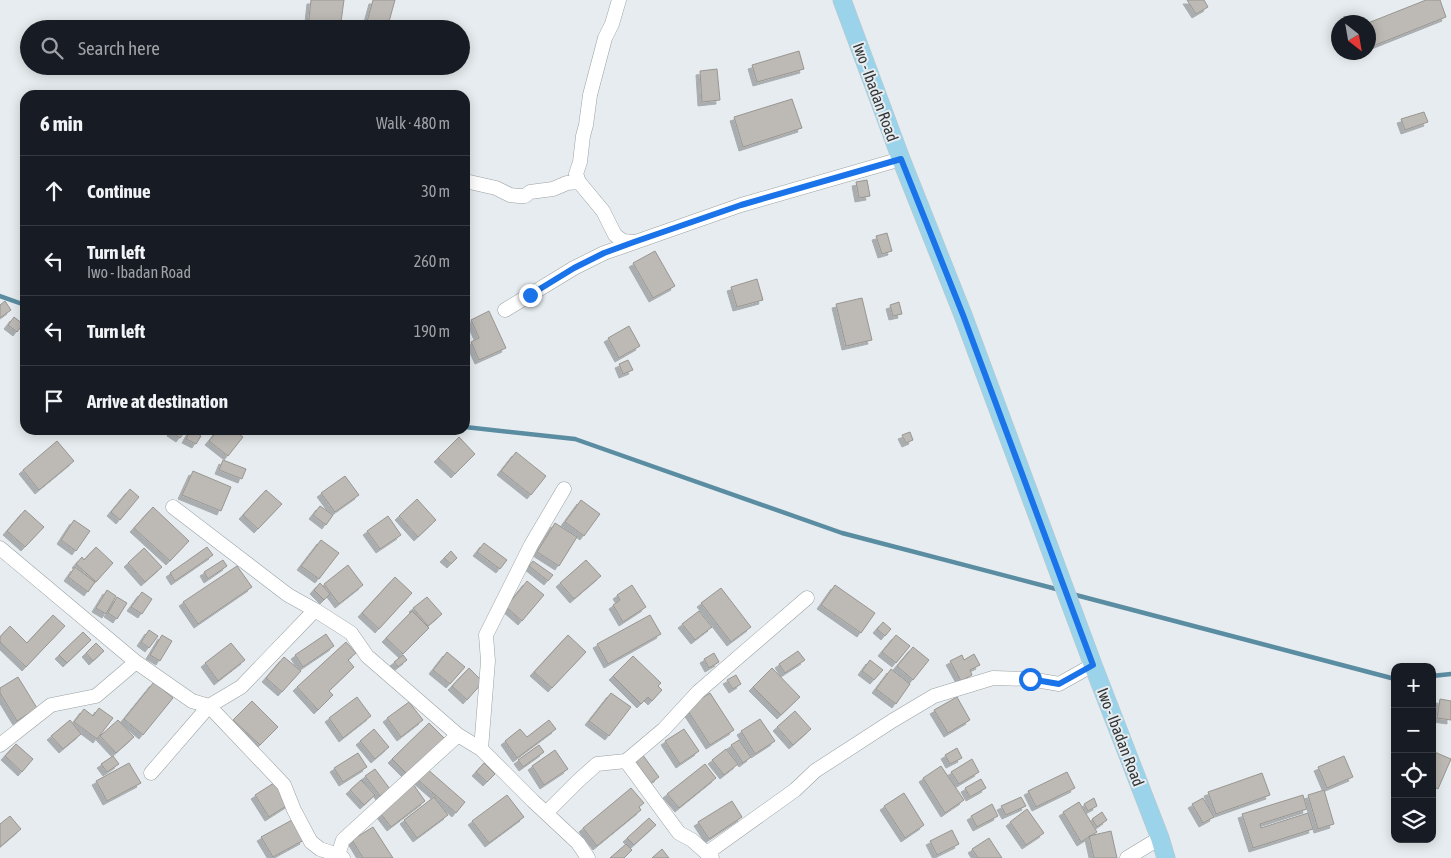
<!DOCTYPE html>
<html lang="en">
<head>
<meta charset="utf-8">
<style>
  :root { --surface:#171b24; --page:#20242c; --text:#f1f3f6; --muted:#9ea1a6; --line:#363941 }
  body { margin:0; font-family:"Asap Condensed",sans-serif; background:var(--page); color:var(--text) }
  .controls { position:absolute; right:15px; bottom:15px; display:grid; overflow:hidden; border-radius:10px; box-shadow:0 2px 12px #0003 }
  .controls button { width:45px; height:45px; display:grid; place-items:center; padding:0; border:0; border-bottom:1px solid var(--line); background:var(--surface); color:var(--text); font:25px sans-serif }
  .compass { position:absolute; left:1331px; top:15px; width:45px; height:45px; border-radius:50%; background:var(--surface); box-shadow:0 2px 12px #0003; rotate:149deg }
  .stop { position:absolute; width:15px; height:15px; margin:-11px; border:4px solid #1a73e8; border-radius:50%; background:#fff }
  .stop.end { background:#1a73e8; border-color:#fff; box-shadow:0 1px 5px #0008 }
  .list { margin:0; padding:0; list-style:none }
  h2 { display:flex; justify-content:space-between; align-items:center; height:65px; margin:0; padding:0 20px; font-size:21px }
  h2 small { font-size:16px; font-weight:400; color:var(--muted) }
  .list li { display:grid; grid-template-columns:32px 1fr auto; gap:15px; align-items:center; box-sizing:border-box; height:70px; padding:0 20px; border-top:1px solid var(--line) }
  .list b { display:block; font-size:19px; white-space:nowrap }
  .list p { margin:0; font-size:16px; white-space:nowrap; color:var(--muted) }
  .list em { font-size:16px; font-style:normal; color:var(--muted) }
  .icon { flex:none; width:28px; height:28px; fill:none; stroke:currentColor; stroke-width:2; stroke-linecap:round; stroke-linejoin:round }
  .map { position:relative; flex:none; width:1451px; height:858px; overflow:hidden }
  .search { position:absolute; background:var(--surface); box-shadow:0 2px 12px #0003; left:20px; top:20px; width:450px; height:55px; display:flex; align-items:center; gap:12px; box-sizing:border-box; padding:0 18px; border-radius:28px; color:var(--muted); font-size:19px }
  .panel { position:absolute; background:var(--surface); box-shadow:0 2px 12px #0003; left:20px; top:90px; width:450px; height:345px; border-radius:15px }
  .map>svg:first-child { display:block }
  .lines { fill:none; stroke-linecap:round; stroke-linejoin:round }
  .stream { stroke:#5a8ca2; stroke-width:4.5 }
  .building { fill:#bdb9b5; stroke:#999691; filter:url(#shadow) }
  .minor-casing { stroke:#9ba1a3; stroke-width:15 }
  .major-casing { stroke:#c6c7c7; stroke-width:19 }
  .minor { stroke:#fff; stroke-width:14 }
  .major { stroke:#9bd3ea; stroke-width:18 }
  .route { stroke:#1a73e8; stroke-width:6 }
  .labels { text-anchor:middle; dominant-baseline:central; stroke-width:4; stroke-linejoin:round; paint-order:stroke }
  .street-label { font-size:16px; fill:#333637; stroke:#e6ecef }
</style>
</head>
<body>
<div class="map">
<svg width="1451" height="858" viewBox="0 0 1451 858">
  <defs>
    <filter id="shadow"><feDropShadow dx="-4" dy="4" stdDeviation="0" flood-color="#0004"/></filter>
  </defs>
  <rect width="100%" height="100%" fill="#e6ecef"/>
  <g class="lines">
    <path class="stream" d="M 0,296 L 25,305
      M 465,427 L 575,439 L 842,533 L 1060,590
      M 1072,594 L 1395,679
      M 1432,676 L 1451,674"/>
  </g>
  <path class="building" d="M 311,0 L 344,0 L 340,29 L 308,27 Z
    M 373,0 L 395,0 L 387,29 L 365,29 Z
    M 1187,0 L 1204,0 L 1208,7 L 1196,14 Z
    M 1426,0 L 1440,0 L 1446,17 L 1368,48 L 1368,23 Z
    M 799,51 L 804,69 L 757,82 L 752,65 Z
    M 717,69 L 720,100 L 702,102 L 700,71 Z
    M 792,99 L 802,128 L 743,147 L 734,117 Z
    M 1424,112 L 1428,122 L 1405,130 L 1401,119 Z
    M 867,180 L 870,196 L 859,198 L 856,182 Z
    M 887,233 L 892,251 L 882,254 L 876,236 Z
    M 655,251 L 675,286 L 653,298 L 633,263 Z
    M 757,279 L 763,300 L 737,307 L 731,287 Z
    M 862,298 L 872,340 L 846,346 L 836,304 Z
    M 5,301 L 11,310 L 0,318 L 0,305 Z
    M 899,302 L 902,314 L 893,316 L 890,305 Z
    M 489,311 L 506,348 L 479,360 L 471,342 L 479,338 L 471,320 Z
    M 14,317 L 23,324 L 17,332 L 8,325 Z
    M 629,326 L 640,346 L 619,358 L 608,338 Z
    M 628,360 L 633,370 L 623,374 L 619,364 Z
    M 172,430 L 186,430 L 180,438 L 171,432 Z
    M 191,430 L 201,436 L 196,444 L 186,439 Z
    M 218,430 L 234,430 L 243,437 L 228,456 L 209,441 Z
    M 910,432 L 913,440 L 906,443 L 902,435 Z
    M 459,437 L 475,454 L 455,474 L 438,458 Z
    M 57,441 L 74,461 L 39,490 L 23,470 Z
    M 516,452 L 546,476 L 531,495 L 501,471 Z
    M 223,460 L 246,469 L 242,479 L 219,470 Z
    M 193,471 L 231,487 L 221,511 L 182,495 Z
    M 345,476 L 359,495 L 335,512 L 321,493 Z
    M 130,489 L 139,497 L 120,520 L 111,512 Z
    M 266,490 L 282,504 L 258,529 L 243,515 Z
    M 417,499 L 436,520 L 418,537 L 399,516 Z
    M 581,500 L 600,514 L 584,536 L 565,522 Z
    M 320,506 L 333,515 L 326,525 L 313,515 Z
    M 153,507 L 189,541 L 170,561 L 134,528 Z
    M 25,510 L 44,527 L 25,547 L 7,531 Z
    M 388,516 L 401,535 L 380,549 L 367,531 Z
    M 74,520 L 90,531 L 76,551 L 61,540 Z
    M 555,523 L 577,537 L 559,566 L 537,552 Z
    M 321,540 L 339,553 L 319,579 L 301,566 Z
    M 484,543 L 507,560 L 500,569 L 477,552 Z
    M 96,547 L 113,563 L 96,582 L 76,564 L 82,557 L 84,560 Z
    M 207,547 L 213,555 L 175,581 L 170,573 Z
    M 144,548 L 162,567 L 145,582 L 128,563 Z
    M 451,551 L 457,558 L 451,564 L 444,558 Z
    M 223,560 L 227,566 L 208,579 L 204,572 Z
    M 586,560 L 601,576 L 574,599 L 560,583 Z
    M 533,561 L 553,575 L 548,581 L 529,566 Z
    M 348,565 L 363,585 L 339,604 L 324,584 Z
    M 237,566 L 252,587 L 198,624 L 183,602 Z
    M 75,567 L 95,582 L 88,592 L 68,577 Z
    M 395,577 L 412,593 L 379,629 L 362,613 Z
    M 527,581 L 544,595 L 522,621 L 506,607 Z
    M 320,583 L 330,594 L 324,600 L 314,590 Z
    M 632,585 L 646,607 L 623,622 L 613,605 L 620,600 L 617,595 Z
    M 835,585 L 875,613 L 861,633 L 821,605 Z
    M 721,588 L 751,627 L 731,642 L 701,603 Z
    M 107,590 L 116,596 L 106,614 L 96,608 Z
    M 142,592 L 152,599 L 142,614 L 131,607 Z
    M 117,597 L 127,603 L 117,619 L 108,613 Z
    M 427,597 L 442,614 L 428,626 L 413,608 Z
    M 412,611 L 429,628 L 403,654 L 386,638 Z
    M 699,611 L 712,627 L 695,640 L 682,624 Z
    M 53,615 L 65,626 L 26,667 L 0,642 L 0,637 L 10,626 L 27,643 Z
    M 650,615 L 661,634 L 608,664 L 597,644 Z
    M 883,622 L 891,629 L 885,636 L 877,629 Z
    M 149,630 L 158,636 L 149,648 L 141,642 Z
    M 83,632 L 91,640 L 67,663 L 59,655 Z
    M 326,634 L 334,646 L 303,667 L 295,655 Z
    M 162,635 L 172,641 L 160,661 L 150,655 Z
    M 568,635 L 586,652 L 552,688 L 534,672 Z
    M 896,635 L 910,646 L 896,663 L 882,652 Z
    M 346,642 L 356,653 L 348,660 L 354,667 L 329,691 L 333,695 L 318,710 L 297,687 Z
    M 96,643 L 104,651 L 93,661 L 86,653 Z
    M 231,643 L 245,660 L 218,681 L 205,663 Z
    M 913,647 L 929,660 L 913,680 L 897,666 Z
    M 798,651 L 805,660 L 785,673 L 779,664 Z
    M 447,652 L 465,667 L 450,684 L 433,670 Z
    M 714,653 L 719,662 L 709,668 L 704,659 Z
    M 974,654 L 980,665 L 970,670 L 972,675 L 961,681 L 950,661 L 962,655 L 964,660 Z
    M 403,655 L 407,660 L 398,667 L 394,662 Z
    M 633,656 L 661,683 L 658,686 L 662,690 L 652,701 L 648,697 L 641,704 L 613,676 Z
    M 284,657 L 301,671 L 282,692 L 266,678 Z
    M 870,660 L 883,670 L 874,680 L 862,671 Z
    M 469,668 L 483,682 L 467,700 L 452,686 Z
    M 772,668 L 800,697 L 781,715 L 753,687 Z
    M 891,669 L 910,684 L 896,704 L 876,689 Z
    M 736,675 L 741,684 L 733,689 L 727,680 Z
    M 18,677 L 37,708 L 17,721 L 0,693 L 0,688 Z
    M 154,682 L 173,698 L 143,735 L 124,719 Z
    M 611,693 L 631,707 L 609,736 L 589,721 Z
    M 710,693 L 734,730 L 710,745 L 686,708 Z
    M 357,697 L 371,716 L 343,738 L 329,718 Z
    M 957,697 L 970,720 L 948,733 L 934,710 Z
    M 1440,699 L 1451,701 L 1451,720 L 1437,718 Z
    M 252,701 L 278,727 L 260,745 L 233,720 Z
    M 409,702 L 423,720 L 401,737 L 387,718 Z
    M 99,708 L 113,718 L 97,739 L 74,722 L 84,709 L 93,716 Z
    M 795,711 L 811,729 L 793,745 L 777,727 Z
    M 760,719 L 775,741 L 755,754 L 741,731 Z
    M 70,720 L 81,734 L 63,749 L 51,736 Z
    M 118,720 L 134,737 L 116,753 L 100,736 Z
    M 549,720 L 556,729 L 517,758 L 505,741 L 520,729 L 527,737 Z
    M 429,723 L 446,740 L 409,776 L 392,759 Z
    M 374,729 L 389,747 L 375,759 L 360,741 Z
    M 684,729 L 699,751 L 680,764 L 665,741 Z
    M 739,740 L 751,757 L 743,763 L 731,745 Z
    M 16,744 L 33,759 L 22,772 L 5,756 Z
    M 539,745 L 544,752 L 523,767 L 518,760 Z
    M 957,748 L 962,758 L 950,764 L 945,755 Z
    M 726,749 L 738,764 L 724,775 L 712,760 Z
    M 555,750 L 568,769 L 544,785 L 532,766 Z
    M 1432,751 L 1451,759 L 1438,789 L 1432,786 Z
    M 358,753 L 367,767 L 343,782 L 334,768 Z
    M 642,754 L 659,777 L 651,783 L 634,760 Z
    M 113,756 L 119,764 L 107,772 L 101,764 Z
    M 1344,756 L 1353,777 L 1327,788 L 1318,767 Z
    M 972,759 L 979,772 L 959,784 L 951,772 Z
    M 129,763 L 141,783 L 107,801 L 96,781 Z
    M 484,763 L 495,774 L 487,782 L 476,772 Z
    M 705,764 L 716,778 L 679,808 L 667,794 Z
    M 941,766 L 964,800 L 945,813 L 923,778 Z
    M 426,768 L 465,802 L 456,813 L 417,779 Z
    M 375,769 L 390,789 L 380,796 L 365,776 Z
    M 1067,772 L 1075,788 L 1036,807 L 1028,791 Z
    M 1262,773 L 1270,795 L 1216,814 L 1208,792 Z
    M 981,779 L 986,788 L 970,797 L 965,788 Z
    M 361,780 L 375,795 L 364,805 L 350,790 Z
    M 277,781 L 291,803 L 269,817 L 255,795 Z
    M 413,784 L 425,801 L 391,827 L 378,810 Z
    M 631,788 L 644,803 L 639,807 L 641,810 L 597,846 L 583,828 Z
    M 1324,790 L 1334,824 L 1318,829 L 1308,795 Z
    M 904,793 L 924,825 L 905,838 L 884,806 Z
    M 507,795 L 524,817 L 489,843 L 472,821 Z
    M 1303,795 L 1307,809 L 1260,824 L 1261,828 L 1308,813 L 1313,829 L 1253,848 L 1242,814 Z
    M 434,797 L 448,815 L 417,838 L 404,820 Z
    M 1021,797 L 1026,806 L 1006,815 L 1001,806 Z
    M 1094,798 L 1097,806 L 1088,811 L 1084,804 Z
    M 1203,798 L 1214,817 L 1203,823 L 1192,804 Z
    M 732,801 L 742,817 L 709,839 L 698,822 Z
    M 1079,802 L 1097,832 L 1081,842 L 1063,812 Z
    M 992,804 L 998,816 L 977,827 L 971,816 Z
    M 1027,809 L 1044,833 L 1026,845 L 1010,822 Z
    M 1102,812 L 1107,820 L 1097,827 L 1092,819 Z
    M 10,816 L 21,829 L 0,847 L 0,824 Z
    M 649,818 L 656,825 L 634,845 L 627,838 Z
    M 292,820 L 304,840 L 273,857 L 261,837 Z
    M 373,827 L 393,858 L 363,858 L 352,840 Z
    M 952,830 L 959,844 L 937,855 L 930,841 Z
    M 1111,831 L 1117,858 L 1094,858 L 1089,836 Z
    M 989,838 L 1002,858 L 978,858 L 972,849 Z
    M 626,844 L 632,850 L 624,858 L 610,858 Z
    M 662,849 L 669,858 L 652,858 Z"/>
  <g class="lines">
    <g class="minor-casing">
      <path id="minor" d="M 465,181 L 496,188 L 510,195 L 519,196 L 525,196 L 530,192 L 553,189 L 567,183 L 579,182 L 603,211 L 615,235 L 623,241 L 633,242
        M 579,182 L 576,174 L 580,162 L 583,136 L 586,125 L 590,95 L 605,38 L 612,24 L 619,0
        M 505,310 L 574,268 L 604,253 L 741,205 L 901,159
        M 173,507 L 288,595 L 315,610 L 351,633 L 367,656 L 458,735 L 481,749 L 533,801 L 578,843 L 588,858
        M 0,548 L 136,662 L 96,696 L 51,705 L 0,745
        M 136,662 L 192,701 L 209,706 L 284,785 L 294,810 L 311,842 L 320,849 L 338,855
        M 481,749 L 488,661 L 486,635 L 531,545 L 564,489
        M 626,761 L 679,833 L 692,840 L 712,858
        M 151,773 L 209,706 L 241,687 L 315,610
        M 546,813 L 578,781 L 597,764 L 626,761 L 664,729 L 698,692 L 807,598
        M 707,853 L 795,790 L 815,771 L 892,721 L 934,696 L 993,678 L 1030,679 L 1059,684 L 1093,665
        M 343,858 L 338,855 L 343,840 L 458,735
        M 1127,858 L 1160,838"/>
    </g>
    <g class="major-casing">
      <path id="major" d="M 842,0 L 901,159 L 963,315 L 1093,665 L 1160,838 L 1166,858"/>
    </g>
    <use href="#minor" class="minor"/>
    <use href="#major" class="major"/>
  </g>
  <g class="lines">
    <path class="route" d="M 530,295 L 574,268 L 604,253 L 634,242 L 741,205 L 901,159 L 963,315 L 1093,665 L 1059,684 L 1030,679"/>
  </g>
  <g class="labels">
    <g class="street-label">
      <text transform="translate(876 92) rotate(70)">Iwo - Ibadan Road</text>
      <text transform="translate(1121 737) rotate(69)">Iwo - Ibadan Road</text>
    </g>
  </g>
</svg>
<div class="controls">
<button>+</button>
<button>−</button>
<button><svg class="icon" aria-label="locate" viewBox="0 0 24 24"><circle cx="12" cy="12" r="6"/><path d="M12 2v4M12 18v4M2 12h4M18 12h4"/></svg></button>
<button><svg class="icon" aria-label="layers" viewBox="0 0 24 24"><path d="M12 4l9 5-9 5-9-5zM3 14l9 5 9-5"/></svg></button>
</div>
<svg class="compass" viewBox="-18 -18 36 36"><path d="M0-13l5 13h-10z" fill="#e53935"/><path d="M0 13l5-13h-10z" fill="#9ea1a6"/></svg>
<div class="stop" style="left:1030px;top:679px"></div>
<div class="stop end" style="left:530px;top:295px"></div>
<div class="search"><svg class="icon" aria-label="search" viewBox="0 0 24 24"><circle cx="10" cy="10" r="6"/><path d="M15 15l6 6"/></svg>Search here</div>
<section class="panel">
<h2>6 min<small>Walk · 480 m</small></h2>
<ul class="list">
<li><svg class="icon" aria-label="ahead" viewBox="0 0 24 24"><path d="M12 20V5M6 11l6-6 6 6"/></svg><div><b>Continue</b></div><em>30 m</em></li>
<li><svg class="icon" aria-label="left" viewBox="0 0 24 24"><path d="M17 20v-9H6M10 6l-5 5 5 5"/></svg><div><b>Turn left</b><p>Iwo - Ibadan Road</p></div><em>260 m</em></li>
<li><svg class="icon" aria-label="left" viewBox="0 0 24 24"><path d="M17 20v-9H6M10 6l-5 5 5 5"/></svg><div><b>Turn left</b></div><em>190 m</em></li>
<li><svg class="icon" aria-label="arrive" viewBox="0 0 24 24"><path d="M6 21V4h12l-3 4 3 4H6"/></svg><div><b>Arrive at destination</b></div></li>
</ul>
</section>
</div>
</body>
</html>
